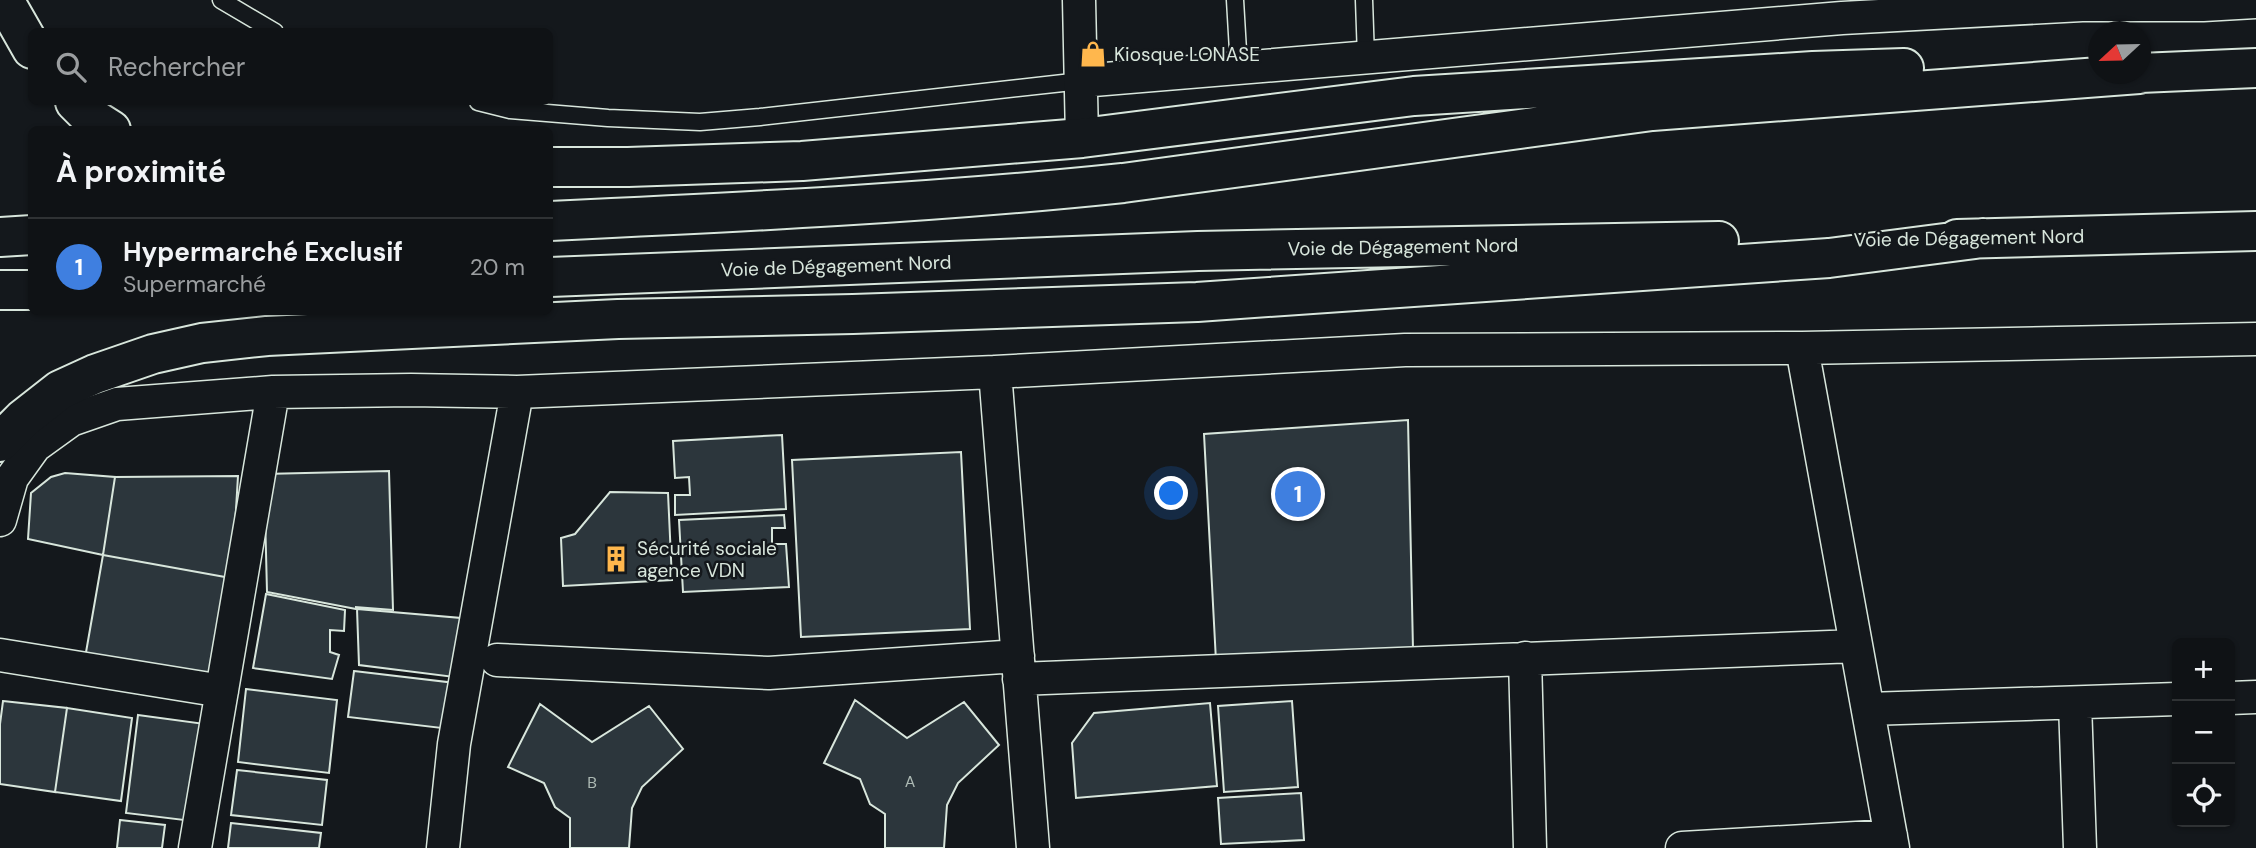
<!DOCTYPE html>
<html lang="fr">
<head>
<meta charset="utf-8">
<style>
  :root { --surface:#0f1215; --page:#181b1e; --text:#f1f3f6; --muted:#9b9ea0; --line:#2f3234; --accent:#1a73e8 }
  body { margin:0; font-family:"DM Sans",sans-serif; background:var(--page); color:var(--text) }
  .controls { position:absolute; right:21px; bottom:21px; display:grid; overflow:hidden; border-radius:10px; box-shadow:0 2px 5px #0004 }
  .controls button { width:63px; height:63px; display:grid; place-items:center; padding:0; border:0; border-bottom:2px solid var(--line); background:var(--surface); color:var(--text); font:35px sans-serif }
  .compass { position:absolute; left:2088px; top:21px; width:63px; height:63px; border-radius:50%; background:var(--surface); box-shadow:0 2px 5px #0004; rotate:248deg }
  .you { position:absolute; left:1172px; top:494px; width:24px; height:24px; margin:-18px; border:5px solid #fff; border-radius:50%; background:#1a73e8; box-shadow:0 0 0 10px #1a73e833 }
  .badge { display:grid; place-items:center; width:46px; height:46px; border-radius:50%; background:var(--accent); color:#fff; font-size:23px; font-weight:700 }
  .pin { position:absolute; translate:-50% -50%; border:4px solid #fff; box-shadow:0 2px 7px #0006 }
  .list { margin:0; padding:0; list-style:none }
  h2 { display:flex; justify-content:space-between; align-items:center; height:91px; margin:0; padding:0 28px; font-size:30px }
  h2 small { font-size:23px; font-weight:400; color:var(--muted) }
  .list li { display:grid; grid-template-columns:46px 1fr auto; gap:21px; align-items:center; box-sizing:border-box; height:98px; padding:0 28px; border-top:2px solid var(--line) }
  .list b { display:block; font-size:26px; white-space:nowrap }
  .list p { margin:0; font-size:23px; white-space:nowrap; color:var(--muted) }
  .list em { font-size:23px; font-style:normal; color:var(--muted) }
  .icon { flex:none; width:38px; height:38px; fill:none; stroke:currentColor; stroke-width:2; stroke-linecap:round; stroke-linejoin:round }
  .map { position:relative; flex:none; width:2256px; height:848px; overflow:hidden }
  .search { position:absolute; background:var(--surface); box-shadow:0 2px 5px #0004; left:28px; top:28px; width:525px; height:77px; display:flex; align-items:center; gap:18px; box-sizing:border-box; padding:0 24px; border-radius:10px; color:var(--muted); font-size:26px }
  .panel { position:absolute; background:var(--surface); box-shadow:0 2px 5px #0004; left:28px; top:126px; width:525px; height:189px; border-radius:10px }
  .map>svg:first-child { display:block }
  .building { fill:#2c363c; stroke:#d8e6dc; stroke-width:2 }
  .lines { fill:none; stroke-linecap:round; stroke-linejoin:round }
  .lane-casing { stroke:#d8e6dc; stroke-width:19 }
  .street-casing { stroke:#d8e6dc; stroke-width:35 }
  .highway-casing { stroke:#d8e6dc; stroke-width:42 }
  .lane { stroke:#14181c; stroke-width:16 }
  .street { stroke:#14181c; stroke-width:32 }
  .highway { stroke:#14181c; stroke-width:38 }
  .labels { text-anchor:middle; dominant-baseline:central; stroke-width:5; stroke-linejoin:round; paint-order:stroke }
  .number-label { font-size:16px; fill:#adbab4 }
  .poi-label { font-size:19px; fill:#d8e6dc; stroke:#14181c; text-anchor:start }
  .street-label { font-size:19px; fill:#d8e6dc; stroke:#14181c }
</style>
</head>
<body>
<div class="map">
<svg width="2256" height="848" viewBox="0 0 2256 848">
  <rect width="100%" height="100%" fill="#14181c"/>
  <path class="building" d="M 1408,420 L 1413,649 L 1216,661 L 1204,434 Z
    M 782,435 L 786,509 L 675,515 L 675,495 L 690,495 L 689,477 L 675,478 L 673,441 Z
    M 961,452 L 970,629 L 801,637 L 792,460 Z
    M 389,471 L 393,610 L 356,607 L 356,609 L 267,592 L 264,474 Z
    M 65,473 L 115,477 L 103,555 L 28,539 L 31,493 L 51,477 Z
    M 238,476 L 232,576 L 225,577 L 103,555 L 115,477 Z
    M 610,492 L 668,493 L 672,580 L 563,586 L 561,538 L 575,534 Z
    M 784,515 L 785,528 L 772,528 L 772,544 L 786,544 L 789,587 L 683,592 L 679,520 Z
    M 103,555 L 225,577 L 211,678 L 85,658 Z
    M 266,594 L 345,610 L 344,631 L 330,630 L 330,652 L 339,655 L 332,679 L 253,668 Z
    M 357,609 L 461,618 L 454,677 L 359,665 Z
    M 354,671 L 455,683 L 450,729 L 348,717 Z
    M 246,689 L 337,700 L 329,773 L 238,762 Z
    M 855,700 L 907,738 L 964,702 L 999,745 L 958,783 L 947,805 L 944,848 L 885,848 L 885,814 L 870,804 L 860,779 L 824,763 Z
    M 3,701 L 67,708 L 55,792 L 0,784 L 0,724 Z
    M 1292,701 L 1298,787 L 1224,792 L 1218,706 Z
    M 1210,703 L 1217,786 L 1076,798 L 1072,743 L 1094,713 Z
    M 540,704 L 592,742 L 649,706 L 683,749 L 642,787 L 632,808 L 629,848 L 570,848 L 570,818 L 555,807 L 544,783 L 508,767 Z
    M 67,708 L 132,718 L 121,801 L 55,792 Z
    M 138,715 L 205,724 L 192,821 L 126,813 Z
    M 237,770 L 327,780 L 322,825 L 231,815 Z
    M 1301,793 L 1304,840 L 1221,844 L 1218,798 Z
    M 120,820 L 165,825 L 162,848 L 117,848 Z
    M 231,823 L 321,833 L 319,848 L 228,848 Z"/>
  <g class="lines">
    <g class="lane-casing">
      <path id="lane" d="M 221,0 L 275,32
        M 1235,0 L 1239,68
        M 1364,0 L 1366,58
        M 478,102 L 510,110 L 608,118 L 700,122 L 760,117 L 1081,81"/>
    </g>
    <g class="street-casing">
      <path id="street" d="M 1079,0 L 1082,138
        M 1081,81 L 1842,18 L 2082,5 L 2203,5 L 2256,2
        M 1802,348 L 1893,848
        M 995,372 L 1033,848
        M 0,520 L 12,478 L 35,446 L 71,420 L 117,404 L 273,392 L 411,390 L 517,392 L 995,372 L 1405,350 L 1802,348 L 2256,339
        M 0,655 L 222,691
        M 1525,658 L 1530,848
        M 497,660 L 769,673 L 1018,656
        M 1019,679 L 1856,646
        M 2230,698 L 2256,697
        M 2075,703 L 2080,848
        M 1868,709 L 2177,699
        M 195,848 L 273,392
        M 443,848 L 454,744 L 517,392
        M 1682,848 L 1891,836"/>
    </g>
    <g class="highway-casing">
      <path id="highway" d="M 4,0 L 32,49
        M 2140,73 L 2256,68
        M 75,102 L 89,116 L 111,130
        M 550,167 L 628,167 L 802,161 L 1082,138 L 1414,96 L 1813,71 L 1904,68
        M 550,221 C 741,212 932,203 1123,183 L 1652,111 L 2139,74
        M 0,237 L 32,235
        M 1957,239 L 2256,231
        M 550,277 L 1198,251 L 1719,241
        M 0,290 L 32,290
        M 0,442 L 23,419 L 60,390 L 95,374 L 153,354 L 202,343 L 267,336 L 618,319 L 853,314 L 1197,302 L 1829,258 L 1983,238"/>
    </g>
    <use href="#lane" class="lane"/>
    <use href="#street" class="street"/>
    <use href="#highway" class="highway"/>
  </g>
  <defs>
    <g id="shop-bare" transform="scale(2.1)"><path d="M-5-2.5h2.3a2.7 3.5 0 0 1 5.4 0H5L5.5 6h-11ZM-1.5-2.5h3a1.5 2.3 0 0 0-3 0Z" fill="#ffb74d" stroke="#14181c" stroke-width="2.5" paint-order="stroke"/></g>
    <g id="building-bare" transform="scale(2.1)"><path d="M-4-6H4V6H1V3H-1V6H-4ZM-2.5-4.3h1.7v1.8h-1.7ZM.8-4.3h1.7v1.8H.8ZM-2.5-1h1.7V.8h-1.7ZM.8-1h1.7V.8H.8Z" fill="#ffb74d" stroke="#14181c" stroke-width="2.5" paint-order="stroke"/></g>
  </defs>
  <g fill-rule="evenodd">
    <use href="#shop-bare" x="1093" y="54"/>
    <use href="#building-bare" x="616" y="559"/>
  </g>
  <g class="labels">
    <g class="number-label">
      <text x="910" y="781">A</text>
      <text x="592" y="782">B</text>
    </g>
    <g class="poi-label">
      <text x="1114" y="54">Kiosque LONASE</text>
      <text x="637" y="548">Sécurité sociale<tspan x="637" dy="22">agence VDN</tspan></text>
    </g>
    <g class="street-label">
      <text transform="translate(1969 238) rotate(-1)">Voie de Dégagement Nord</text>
      <text transform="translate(1403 247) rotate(-1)">Voie de Dégagement Nord</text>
      <text transform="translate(836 266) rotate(-2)">Voie de Dégagement Nord</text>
    </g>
  </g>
</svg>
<div class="controls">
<button>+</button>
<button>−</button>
<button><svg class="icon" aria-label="locate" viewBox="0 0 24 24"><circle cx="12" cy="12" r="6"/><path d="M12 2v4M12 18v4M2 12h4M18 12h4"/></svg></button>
</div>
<svg class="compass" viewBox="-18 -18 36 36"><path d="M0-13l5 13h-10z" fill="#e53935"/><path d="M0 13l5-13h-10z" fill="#9b9ea0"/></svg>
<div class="you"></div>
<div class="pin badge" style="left:1298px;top:494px;background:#3f7fe0">1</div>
<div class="search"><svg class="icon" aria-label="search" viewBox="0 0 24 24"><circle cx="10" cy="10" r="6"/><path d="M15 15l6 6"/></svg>Rechercher</div>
<section class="panel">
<h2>À proximité<small></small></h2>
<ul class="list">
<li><span class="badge" style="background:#3f7fe0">1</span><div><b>Hypermarché Exclusif</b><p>Supermarché</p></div><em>20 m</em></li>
</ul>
</section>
</div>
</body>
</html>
